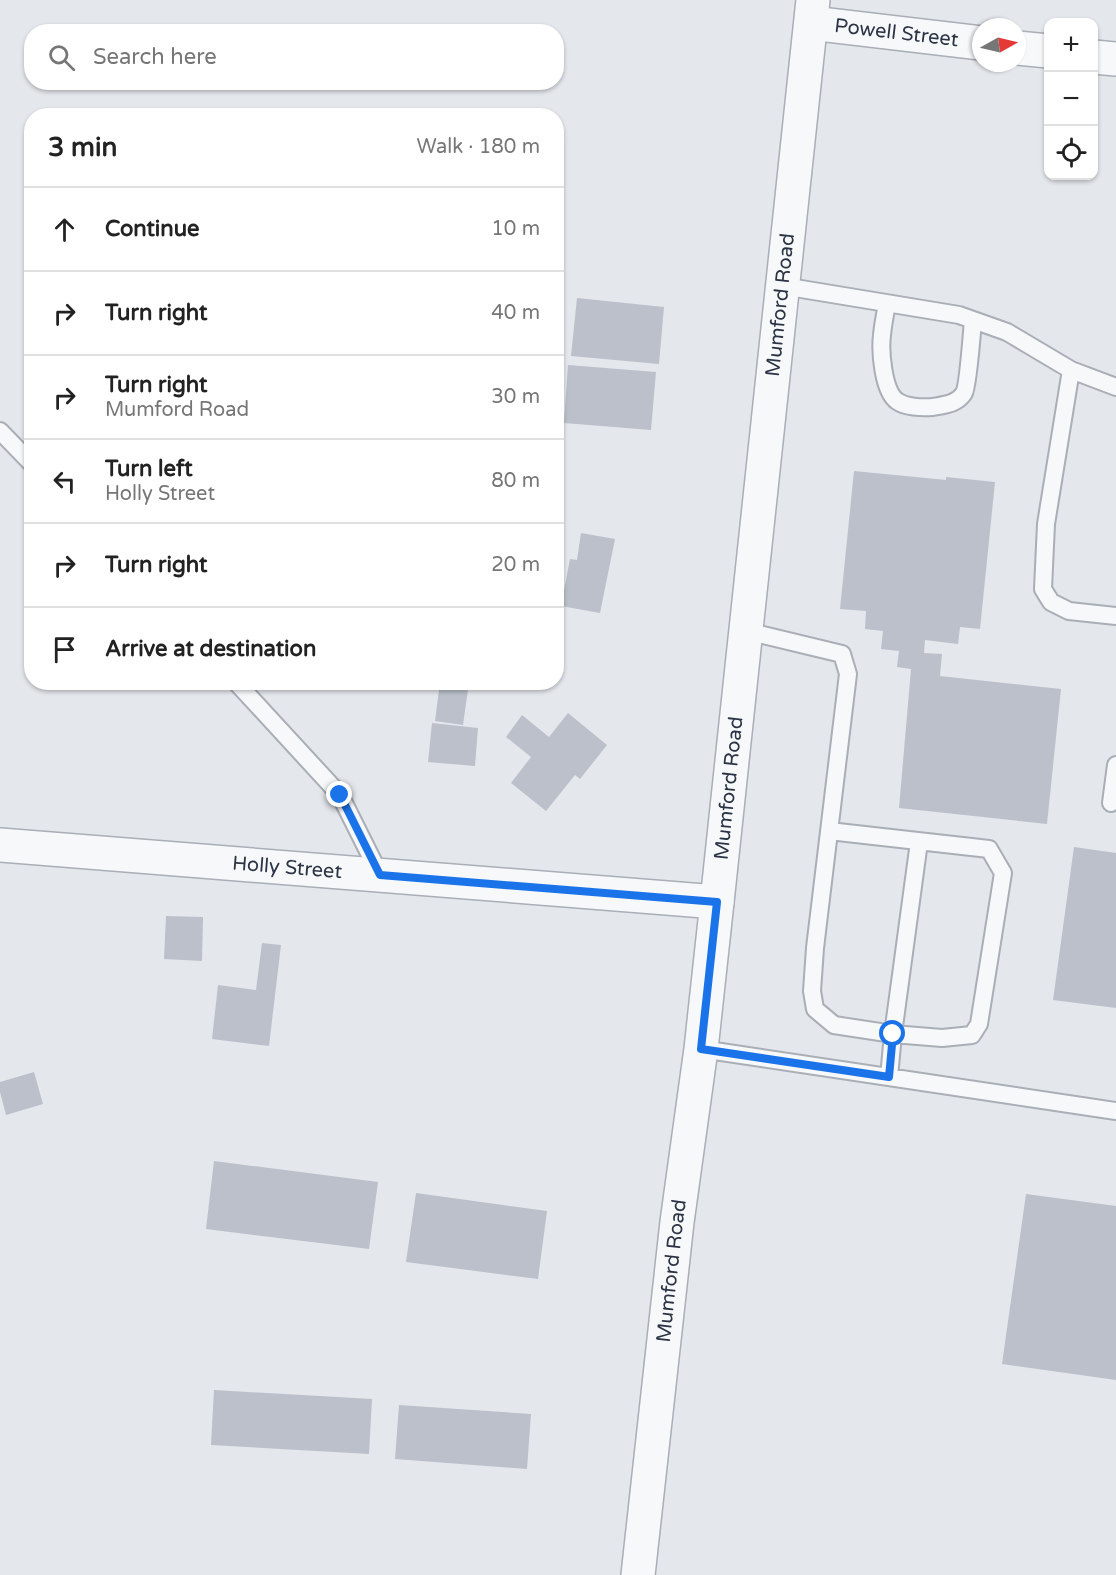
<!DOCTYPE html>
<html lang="en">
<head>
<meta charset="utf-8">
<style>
  :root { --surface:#fff; --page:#f2f2f2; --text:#222; --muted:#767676; --line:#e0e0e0 }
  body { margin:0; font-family:"Varela Round",sans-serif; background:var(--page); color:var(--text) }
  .controls { position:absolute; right:18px; top:18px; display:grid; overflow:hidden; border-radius:12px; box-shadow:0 2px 4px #0004 }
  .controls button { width:54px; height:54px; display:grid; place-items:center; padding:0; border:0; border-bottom:2px solid var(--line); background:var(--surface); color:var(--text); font:30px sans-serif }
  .compass { position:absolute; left:972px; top:18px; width:54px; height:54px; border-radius:50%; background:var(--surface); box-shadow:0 2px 4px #0004; rotate:82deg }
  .stop { position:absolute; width:18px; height:18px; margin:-14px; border:4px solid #1a73e8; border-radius:50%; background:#fff }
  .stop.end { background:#1a73e8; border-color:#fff; box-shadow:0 2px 6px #0008 }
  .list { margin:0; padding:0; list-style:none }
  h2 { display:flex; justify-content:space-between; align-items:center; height:78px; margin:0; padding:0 24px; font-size:26px }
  h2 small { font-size:20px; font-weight:400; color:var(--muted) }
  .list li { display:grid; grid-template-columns:39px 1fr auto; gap:18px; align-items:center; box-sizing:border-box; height:84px; padding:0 24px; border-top:2px solid var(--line) }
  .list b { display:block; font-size:22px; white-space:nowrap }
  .list p { margin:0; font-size:20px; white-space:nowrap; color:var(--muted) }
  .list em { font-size:20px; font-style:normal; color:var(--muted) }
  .icon { flex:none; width:33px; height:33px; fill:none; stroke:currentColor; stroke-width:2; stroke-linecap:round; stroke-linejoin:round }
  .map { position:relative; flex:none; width:1116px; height:1575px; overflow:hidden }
  .search { position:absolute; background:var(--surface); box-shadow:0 2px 4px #0004; left:24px; top:24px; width:540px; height:66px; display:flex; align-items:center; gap:15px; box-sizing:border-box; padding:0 21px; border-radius:24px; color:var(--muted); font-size:22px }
  .panel { position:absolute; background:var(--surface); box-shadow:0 2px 4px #0004; left:24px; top:108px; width:540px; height:582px; border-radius:24px }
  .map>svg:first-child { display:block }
  .building { fill:#bbc0ca }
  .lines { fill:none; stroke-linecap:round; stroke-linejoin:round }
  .service-casing { stroke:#a9aeb7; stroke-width:20 }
  .minor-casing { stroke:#a9aeb7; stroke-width:36 }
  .service { stroke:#f7f8fa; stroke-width:16 }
  .minor { stroke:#f7f8fa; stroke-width:33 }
  .route { stroke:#1a73e8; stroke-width:8 }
  .labels { text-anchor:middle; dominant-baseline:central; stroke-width:4.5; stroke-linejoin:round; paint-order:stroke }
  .street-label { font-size:20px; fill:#2b3445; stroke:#f4f6f9 }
</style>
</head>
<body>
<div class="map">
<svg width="1116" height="1575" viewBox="0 0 1116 1575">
  <rect width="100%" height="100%" fill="#e4e7ec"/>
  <path class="building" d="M 577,298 L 664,307 L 659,364 L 571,356 Z
    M 568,365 L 656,372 L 651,430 L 564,423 Z
    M 854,471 L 946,480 L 946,477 L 995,482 L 980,629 L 960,627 L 958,644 L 925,640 L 924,653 L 942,654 L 940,676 L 1061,689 L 1047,824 L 899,808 L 911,669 L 897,667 L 899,651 L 881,649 L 883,631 L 865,629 L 866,611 L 840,609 Z
    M 581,533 L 615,539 L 600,613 L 561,606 L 570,559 L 577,560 Z
    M 440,682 L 469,682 L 463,725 L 435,721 Z
    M 568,713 L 607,745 L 580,779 L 575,775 L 546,811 L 511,783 L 531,757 L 506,737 L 522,715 L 549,737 Z
    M 432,723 L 478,728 L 475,766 L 428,762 Z
    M 1074,847 L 1116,853 L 1116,1008 L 1053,1000 Z
    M 166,916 L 203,917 L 202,961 L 164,959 Z
    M 262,943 L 281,945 L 269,1046 L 212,1039 L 218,985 L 256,990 Z
    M 34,1072 L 43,1104 L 6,1115 L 0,1092 L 0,1082 Z
    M 214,1161 L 378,1182 L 369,1249 L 206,1229 Z
    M 416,1193 L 547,1211 L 538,1279 L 406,1262 Z
    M 1026,1194 L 1116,1206 L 1116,1380 L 1002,1364 Z
    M 214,1390 L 372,1399 L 369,1454 L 211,1445 Z
    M 399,1405 L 531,1414 L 527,1469 L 395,1459 Z"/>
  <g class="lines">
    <g class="service-casing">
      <path id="service" d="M 783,286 L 959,315 L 1007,332 L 1071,370 L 1116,387
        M 887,304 C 885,314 883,325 882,335 C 880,351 883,391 897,401 C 905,407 922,408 932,407 C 945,405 957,404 964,393 C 968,386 972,332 973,320
        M 1071,370 L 1046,524 L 1043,589 L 1051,602 L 1069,611 L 1116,616
        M 0,431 L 32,464
        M 746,631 L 842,654 L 848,674 L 815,948 L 812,991 L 815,1009 L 834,1025 L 893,1034 L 889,1077
        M 236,682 L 340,795 L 380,875
        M 1111,803 L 1116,765
        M 829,831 L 989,849 L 1003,873 L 979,1024 L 972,1035 L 942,1038 L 893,1034 L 919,842
        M 701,1049 L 1116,1111"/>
    </g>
    <g class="minor-casing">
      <g id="minor">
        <path id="s1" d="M 811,23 L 981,43"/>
        <path d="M 1017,48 L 1048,51"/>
        <path d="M 1094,57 L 1116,59"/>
        <path id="s2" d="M 0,845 L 717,902"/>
        <path id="s3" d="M 638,1575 L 677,1222 L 701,1049 L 717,902 L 813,0"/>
      </g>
    </g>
    <use href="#service" class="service"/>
    <use href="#minor" class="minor"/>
  </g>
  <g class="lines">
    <path class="route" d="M 340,795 L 380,875 L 717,902 L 701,1049 L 889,1077 L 893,1034"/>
  </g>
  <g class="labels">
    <g class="street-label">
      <text stroke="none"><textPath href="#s1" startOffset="86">Powell Street</textPath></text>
      <text stroke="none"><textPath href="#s3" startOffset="1278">Mumford Road</textPath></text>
      <text stroke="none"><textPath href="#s3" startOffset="792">Mumford Road</textPath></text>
      <text stroke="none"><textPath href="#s2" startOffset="288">Holly Street</textPath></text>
      <text stroke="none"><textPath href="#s3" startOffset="306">Mumford Road</textPath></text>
    </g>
  </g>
</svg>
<div class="controls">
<button>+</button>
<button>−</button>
<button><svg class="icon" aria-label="locate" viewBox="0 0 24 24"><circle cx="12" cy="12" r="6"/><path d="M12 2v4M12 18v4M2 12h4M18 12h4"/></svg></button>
</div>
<svg class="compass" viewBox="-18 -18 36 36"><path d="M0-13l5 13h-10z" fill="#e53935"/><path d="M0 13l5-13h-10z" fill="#767676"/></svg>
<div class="stop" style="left:893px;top:1034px"></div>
<div class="stop end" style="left:340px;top:795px"></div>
<div class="search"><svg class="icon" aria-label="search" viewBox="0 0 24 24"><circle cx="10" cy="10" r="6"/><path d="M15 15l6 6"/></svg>Search here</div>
<section class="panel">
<h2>3 min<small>Walk · 180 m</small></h2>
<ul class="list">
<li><svg class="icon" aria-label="ahead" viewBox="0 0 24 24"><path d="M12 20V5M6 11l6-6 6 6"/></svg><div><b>Continue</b></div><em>10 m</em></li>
<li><svg class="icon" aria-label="right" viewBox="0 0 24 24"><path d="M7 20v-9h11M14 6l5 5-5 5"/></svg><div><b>Turn right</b></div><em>40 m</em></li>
<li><svg class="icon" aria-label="right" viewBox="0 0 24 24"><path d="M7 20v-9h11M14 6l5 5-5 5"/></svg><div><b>Turn right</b><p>Mumford Road</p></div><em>30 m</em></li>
<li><svg class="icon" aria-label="left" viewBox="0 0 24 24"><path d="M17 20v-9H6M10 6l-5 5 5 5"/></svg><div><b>Turn left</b><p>Holly Street</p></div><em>80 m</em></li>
<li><svg class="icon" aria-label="right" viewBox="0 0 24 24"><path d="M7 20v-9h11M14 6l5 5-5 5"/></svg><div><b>Turn right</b></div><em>20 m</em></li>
<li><svg class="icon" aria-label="arrive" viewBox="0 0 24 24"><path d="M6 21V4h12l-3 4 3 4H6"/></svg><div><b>Arrive at destination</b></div></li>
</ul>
</section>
</div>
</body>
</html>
